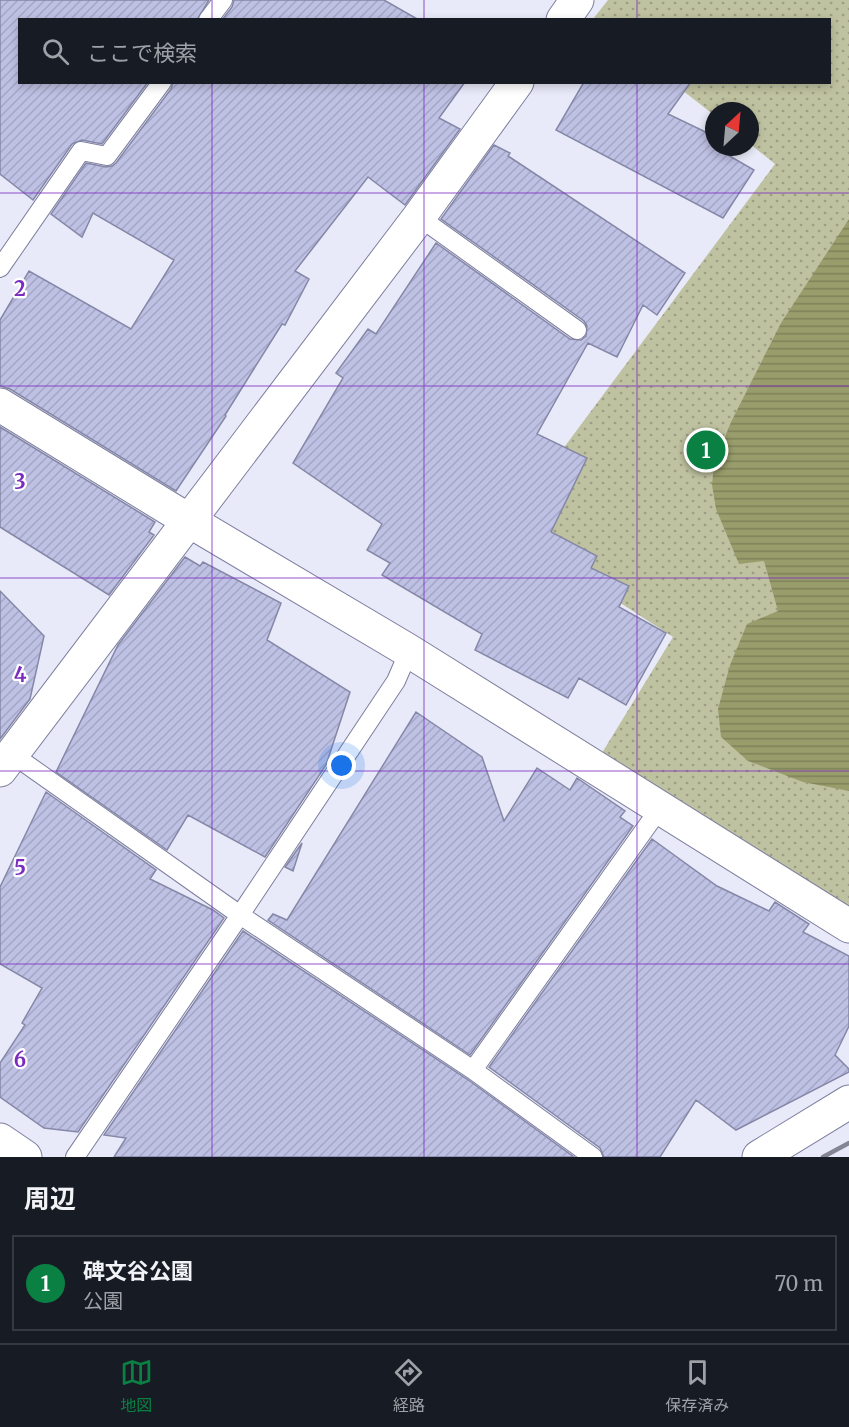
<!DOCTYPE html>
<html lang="ja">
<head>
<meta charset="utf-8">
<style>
  :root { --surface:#171b24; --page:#242831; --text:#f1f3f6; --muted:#9ea1a6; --line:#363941; --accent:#0b8043 }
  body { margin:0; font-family:Merriweather,"Noto Sans JP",serif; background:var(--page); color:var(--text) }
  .compass { position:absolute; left:705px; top:102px; width:54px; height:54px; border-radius:50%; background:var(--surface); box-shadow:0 3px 9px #0003; rotate:26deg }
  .you { position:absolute; left:342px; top:766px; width:21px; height:21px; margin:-15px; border:4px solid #fff; border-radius:50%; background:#1a73e8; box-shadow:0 0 0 9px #1a73e833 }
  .badge { display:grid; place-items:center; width:39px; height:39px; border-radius:50%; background:var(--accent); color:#fff; font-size:20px; font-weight:700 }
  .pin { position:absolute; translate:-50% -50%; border:3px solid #fff; box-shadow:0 2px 6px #0006 }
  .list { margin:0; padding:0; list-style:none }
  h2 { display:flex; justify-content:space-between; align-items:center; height:78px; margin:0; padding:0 24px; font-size:26px }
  h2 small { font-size:20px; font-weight:400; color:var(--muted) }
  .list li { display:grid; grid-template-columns:39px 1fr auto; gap:18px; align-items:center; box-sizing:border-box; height:96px; margin:0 12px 12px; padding:0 12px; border:2px solid var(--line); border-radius:0px }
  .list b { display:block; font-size:22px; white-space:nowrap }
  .list p { margin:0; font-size:20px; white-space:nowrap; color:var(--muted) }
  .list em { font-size:20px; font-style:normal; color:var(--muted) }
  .icon { flex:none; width:33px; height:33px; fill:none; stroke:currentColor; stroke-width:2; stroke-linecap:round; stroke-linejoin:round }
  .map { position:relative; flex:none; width:849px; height:1157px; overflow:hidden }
  .search { position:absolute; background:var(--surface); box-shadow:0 3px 9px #0003; left:18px; right:18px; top:18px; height:66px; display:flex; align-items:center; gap:15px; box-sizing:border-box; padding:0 21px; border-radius:0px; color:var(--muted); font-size:22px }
  .sheet { height:186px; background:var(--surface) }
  nav { display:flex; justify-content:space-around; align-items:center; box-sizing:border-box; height:84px; border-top:2px solid var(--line); background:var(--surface); font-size:16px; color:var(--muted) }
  nav a { display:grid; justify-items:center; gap:3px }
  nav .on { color:var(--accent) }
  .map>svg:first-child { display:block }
  .grass { fill:url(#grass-dots) }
  .water { fill:url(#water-rules) }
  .building { fill:url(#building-hatch); stroke:#8587a7; stroke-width:1.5 }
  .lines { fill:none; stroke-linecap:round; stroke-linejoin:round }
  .service-casing { stroke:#7d7f9f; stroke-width:20 }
  .minor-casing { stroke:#7d7f9f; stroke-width:35 }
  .service { stroke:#fff; stroke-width:18 }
  .minor { stroke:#fff; stroke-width:33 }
  .rail { stroke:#848592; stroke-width:4.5 }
  .grid { fill:none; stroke:#7b2cbf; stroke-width:1.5; stroke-opacity:0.55 }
  .grid-label { font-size:20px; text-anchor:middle; font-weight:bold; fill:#7b2cbf; stroke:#fff; stroke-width:4.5; stroke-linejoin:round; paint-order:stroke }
</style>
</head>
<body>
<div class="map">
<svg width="849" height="1157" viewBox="0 0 849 1157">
  <defs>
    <pattern id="grass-dots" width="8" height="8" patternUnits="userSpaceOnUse" patternTransform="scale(1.5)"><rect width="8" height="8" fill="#bfc2a0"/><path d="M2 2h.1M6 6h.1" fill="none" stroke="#9c9e84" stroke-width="1.8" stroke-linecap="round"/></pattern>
    <pattern id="water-rules" width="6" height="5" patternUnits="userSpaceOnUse" patternTransform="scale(1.5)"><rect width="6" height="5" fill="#999d6b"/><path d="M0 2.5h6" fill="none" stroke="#7d8159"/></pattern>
    <pattern id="building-hatch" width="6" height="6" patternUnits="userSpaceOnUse" patternTransform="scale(1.5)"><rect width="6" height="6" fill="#bfc1e4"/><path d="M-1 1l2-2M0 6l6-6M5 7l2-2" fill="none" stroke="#a4a6c5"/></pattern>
  </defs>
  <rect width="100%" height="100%" fill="#e9eaf9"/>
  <path class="grass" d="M 608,0 L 849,0 L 849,906 L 597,761 L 673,637 L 504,528 L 775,164 L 750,144 L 750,111 L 714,111 L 714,115 L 673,83 L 830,82 L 830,20 L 593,19 Z"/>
  <path class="water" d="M 849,219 L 849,791 L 803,782 L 748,761 L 721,737 L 718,709 L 730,665 L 747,624 L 778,611 L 764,561 L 739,564 L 716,509 L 712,485 L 714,464 L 731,422 L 781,323 Z"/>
  <path class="building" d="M 0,0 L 209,0 L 197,20 L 20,20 L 20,82 L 148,82 L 102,144 L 82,140 L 72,144 L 33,200 L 0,174 Z
    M 234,0 L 384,0 L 419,20 L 222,20 L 232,7 Z
    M 173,82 L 465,82 L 439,118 L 460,129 L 405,205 L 368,177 L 295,271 L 309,279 L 285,325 L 282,324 L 225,415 L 226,416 L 176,491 L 10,389 L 0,386 L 0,320 L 29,271 L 131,329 L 174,260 L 93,213 L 82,237 L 51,214 L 86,163 L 106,167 L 112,166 L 116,163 L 171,89 Z
    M 584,82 L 691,82 L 668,114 L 714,136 L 714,147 L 754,170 L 723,218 L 556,130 Z
    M 494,145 L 510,153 L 508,156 L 685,273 L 657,315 L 643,305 L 617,357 L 588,343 L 537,434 L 587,458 L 551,532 L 597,556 L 591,568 L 629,586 L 619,607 L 666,633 L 626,705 L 579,678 L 568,698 L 475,650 L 482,634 L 382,575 L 390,563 L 367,550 L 382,524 L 293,463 L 343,378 L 336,373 L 368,329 L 376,334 L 436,243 L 570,339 L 581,340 L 586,336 L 587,326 L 584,321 L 441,219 Z
    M 0,427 L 155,522 L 149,532 L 154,535 L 109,595 L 0,527 Z
    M 185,557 L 200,566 L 203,562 L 281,603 L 267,640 L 350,692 L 326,765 L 265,857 L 188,815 L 167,850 L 56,772 L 118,645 Z
    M 0,591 L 44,636 L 30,699 L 0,739 Z
    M 416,712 L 482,757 L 504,821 L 537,768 L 570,790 L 577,778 L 625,811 L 620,817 L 633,826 L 470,1055 L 268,920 L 273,914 L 287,920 Z
    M 46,792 L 156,870 L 150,879 L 213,910 L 224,918 L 78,1132 L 44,1128 L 0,1097 L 0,1063 L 25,1025 L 22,1023 L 42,988 L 0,964 L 0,887 Z
    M 652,839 L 717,886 L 769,911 L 775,902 L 809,924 L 803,932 L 849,956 L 849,1026 L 835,1055 L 849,1069 L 849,1072 L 736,1130 L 696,1100 L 660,1157 L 604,1157 L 600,1148 L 489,1067 Z
    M 302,843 L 293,871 L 285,867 Z
    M 243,931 L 467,1079 L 574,1157 L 114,1157 L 126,1138 L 104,1135 Z"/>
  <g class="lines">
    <g class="service-casing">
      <path id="service" d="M 208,20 L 223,0
        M 419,217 L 577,330
        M 0,268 L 81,151 L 107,156 L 162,82
        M 12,754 L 240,915 L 473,1070 L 593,1157
        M 473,1070 L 660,808
        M 75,1157 L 240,915 L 396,681 L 409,651"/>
    </g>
    <g class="minor-casing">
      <path id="minor" d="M 563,20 L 577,0
        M 0,405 L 188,520 L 409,651 L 849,926
        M 0,770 L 419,217 L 517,82
        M 0,1140 L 25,1157
        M 759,1157 L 849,1102"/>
    </g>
    <use href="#service" class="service"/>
    <use href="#minor" class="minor"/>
    <path class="rail" d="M 823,1157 L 849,1143"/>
  </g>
  <path class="grid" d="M 212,0 L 212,20M 424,0 L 424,20M 637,0 L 637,20M 212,82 L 212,1157M 424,82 L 424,1157M 637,82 L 637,1157M 0,193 L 849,193M 0,386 L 849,386M 0,578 L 849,578M 0,771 L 849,771M 0,964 L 849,964"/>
  <g class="grid-label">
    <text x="20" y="296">2</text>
    <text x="20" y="489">3</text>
    <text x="20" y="682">4</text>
    <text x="20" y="875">5</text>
    <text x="20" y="1067">6</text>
  </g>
</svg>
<svg class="compass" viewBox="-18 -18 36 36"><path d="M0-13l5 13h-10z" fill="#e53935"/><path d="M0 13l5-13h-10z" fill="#9ea1a6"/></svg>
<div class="you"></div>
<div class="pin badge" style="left:706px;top:450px">1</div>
<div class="search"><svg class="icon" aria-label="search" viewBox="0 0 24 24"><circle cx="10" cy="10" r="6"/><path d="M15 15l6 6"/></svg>ここで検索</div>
</div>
<section class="sheet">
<h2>周辺<small></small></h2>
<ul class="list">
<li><span class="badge">1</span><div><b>碑文谷公園</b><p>公園</p></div><em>70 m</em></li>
</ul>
</section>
<nav>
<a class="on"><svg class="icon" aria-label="map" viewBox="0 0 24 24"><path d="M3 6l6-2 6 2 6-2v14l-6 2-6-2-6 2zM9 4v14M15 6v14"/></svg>地図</a>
<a><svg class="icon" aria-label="directions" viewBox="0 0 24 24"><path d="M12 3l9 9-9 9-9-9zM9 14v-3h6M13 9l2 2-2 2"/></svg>経路</a>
<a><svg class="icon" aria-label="saved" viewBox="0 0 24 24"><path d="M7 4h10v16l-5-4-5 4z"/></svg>保存済み</a>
</nav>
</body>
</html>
